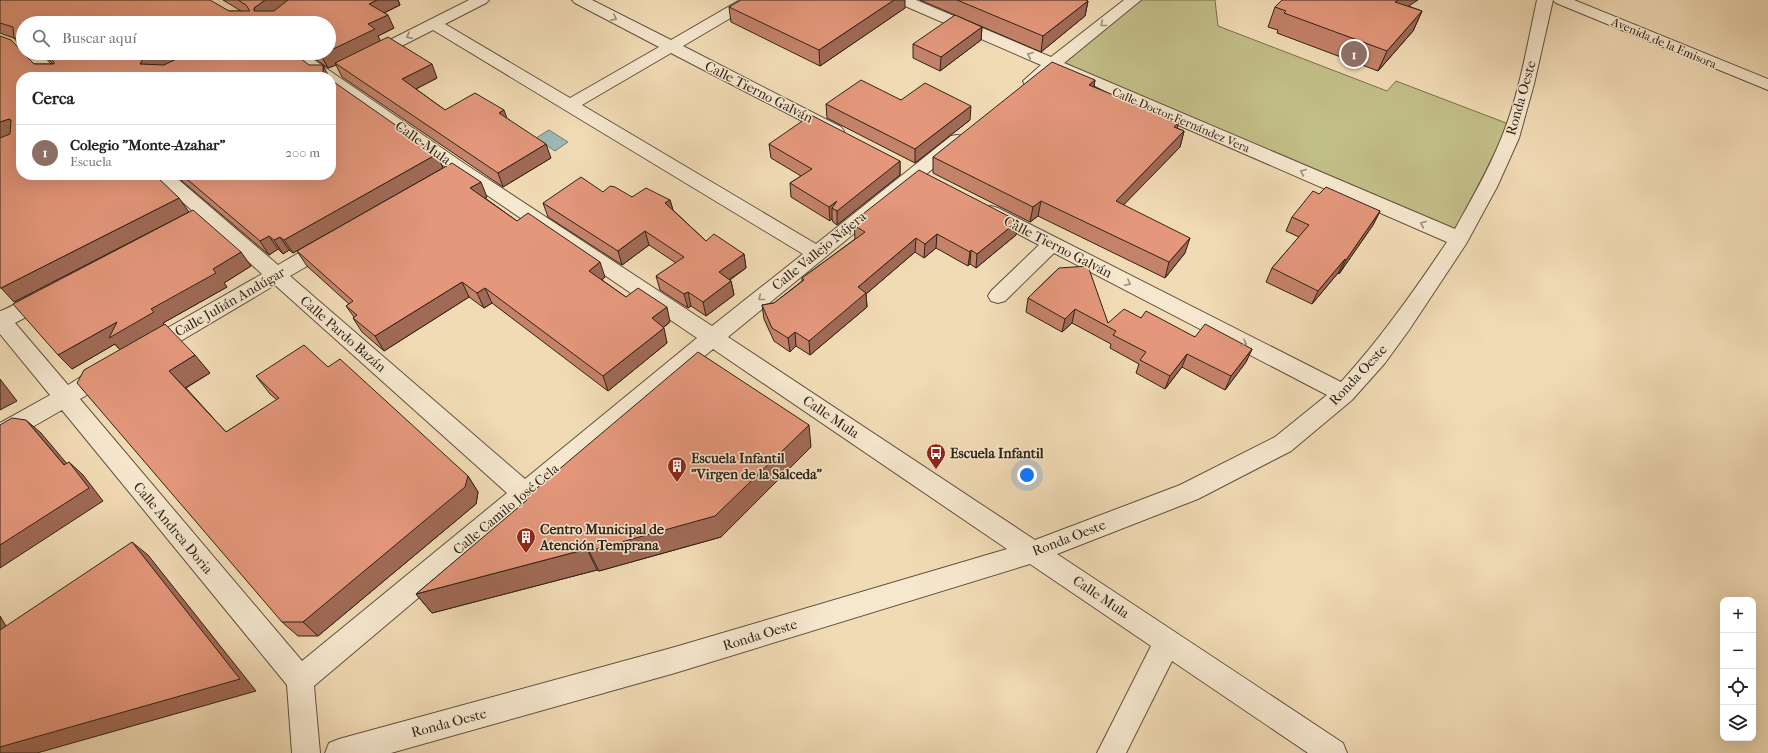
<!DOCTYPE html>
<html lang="es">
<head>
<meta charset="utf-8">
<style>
  :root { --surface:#fff; --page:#f2f2f2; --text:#202124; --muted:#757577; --line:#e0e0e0; --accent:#0b8043 }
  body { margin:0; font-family:"IM FELL French Canon",serif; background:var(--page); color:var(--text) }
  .controls { position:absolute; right:12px; bottom:12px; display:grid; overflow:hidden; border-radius:8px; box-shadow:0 4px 16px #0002 }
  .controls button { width:36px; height:36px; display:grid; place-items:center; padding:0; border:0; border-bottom:1px solid var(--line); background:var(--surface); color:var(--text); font:20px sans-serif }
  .you { position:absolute; left:1027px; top:475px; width:14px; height:14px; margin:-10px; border:3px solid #fff; border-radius:50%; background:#1a73e8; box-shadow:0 0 0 6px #1a73e833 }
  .badge { display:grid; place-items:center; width:26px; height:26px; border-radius:50%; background:var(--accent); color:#fff; font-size:13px; font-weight:700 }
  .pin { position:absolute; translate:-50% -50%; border:2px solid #fff; box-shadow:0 1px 4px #0006 }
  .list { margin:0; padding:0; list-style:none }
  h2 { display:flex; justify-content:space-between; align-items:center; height:52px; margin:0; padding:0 16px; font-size:17px }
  h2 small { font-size:13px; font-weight:400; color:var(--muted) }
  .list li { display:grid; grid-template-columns:26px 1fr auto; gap:12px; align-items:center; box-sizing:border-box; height:56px; padding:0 16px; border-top:1px solid var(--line) }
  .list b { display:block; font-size:15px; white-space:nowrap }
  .list p { margin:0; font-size:13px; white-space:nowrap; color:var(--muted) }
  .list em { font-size:13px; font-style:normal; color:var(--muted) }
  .icon { flex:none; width:22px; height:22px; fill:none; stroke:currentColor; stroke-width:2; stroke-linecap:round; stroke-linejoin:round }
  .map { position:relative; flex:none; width:1768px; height:753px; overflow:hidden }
  .search { position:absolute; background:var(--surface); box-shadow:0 4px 16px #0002; left:16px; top:16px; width:320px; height:44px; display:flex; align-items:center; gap:10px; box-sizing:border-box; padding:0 14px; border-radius:22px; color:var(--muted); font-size:15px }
  .panel { position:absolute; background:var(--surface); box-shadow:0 4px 16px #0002; left:16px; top:72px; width:320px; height:108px; border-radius:16px }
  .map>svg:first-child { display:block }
  .green { fill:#c2be88; stroke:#797050 }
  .water { fill:#9fb8b8; stroke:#737c78 }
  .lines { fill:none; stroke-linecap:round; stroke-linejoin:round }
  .street-casing { stroke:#60503e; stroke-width:2 }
  .street { fill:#f6e8cf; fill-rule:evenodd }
  .wall { fill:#c4826a; stroke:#302217 }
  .shaded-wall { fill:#a06a56; stroke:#302217 }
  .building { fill:#e4977b; stroke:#302217 }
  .oneway { stroke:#9d8f7c }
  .labels { text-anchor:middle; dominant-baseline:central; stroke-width:3; stroke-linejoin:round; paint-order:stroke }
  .far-street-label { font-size:12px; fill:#302217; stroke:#f6e8cf }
  .street-label { font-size:14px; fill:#302217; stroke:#f6e8cf }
  .poi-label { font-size:14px; font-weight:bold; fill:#302217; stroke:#f6e8cf; text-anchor:start }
</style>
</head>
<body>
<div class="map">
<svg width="1768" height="753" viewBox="0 0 1768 753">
  <rect width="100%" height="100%" fill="#f1dbb5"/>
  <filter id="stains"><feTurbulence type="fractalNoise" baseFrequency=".005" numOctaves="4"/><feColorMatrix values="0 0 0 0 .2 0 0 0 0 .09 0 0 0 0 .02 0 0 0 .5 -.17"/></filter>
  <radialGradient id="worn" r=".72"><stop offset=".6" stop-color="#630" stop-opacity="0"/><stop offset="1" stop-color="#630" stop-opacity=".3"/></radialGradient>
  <path class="green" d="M 1133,0 L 1215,0 L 1218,26 L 1387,91 L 1396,81 L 1514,126 L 1459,239 L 1052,64 Z"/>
  <path class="water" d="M 549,130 L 568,142 L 555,151 L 536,138 Z"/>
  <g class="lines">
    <g class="street-casing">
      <path id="street" d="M 469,0 L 489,0 L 486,3 L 445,24 L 570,98 L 659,47 L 575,3 L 572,0 L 592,0 L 671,40 L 740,0 L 759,0 L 756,3 L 683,46 L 841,127 L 844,131 L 841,135 L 835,136 L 829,135 L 671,53 L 582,105 L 816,244 L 951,136 L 957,135 L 963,136 L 966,140 L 963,144 L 728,337 L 1035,540 L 1180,485 L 1275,437 L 1327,395 L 1054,253 L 1005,301 L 998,303 L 991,301 L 988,296 L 991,291 L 1039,245 L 984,216 L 982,212 L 984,208 L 991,206 L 998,208 L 1341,382 C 1381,338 1414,291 1447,242 L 1054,71 C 1045,78 1037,88 1025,85 L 1023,81 L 1041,65 L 898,3 L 895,0 L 916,0 L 1051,57 L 1124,0 L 1141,0 L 1064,63 L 1455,229 C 1471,200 1488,171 1501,139 C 1519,96 1527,46 1537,0 L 1553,0 L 1534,84 L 1519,138 L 1497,187 L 1466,244 L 1409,330 L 1385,363 L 1352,400 L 1291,451 L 1198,499 L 1057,554 L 1343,743 L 1347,753 L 1308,753 L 1172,661 L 1126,753 L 1097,753 L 1151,646 L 1030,564 L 675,673 L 391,753 L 325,753 L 329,743 L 339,739 L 675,647 L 1007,549 L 713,349 L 314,686 L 320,753 L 292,753 L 287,685 L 62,410 L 8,441 L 0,443 L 0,423 L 50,395 L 0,334 L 0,311 C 17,306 36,286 54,292 L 57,297 L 54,302 L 15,323 L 68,385 C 82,377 99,362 115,367 L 118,373 L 115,379 L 80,399 L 302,661 L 507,493 L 275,285 L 157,355 L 149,357 L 141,355 L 138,349 L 141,343 L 262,274 L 153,175 L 173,175 L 278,265 L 321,240 L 328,238 L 335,240 L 338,245 L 335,250 L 290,276 L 525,479 L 697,338 L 453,172 L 331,87 L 331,77 L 317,77 L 285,53 L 304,53 L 465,164 L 712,326 L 803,254 L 433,30 L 376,59 L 370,61 L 364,59 L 362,56 L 364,53 Z
        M 1553,0 L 1574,0 L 1768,79 L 1768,90 L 1556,3 Z
        M 23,53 L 40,53 L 63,77 L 46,77 Z"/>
    </g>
    <use href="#street" class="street"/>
  </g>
  <path class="wall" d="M 0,0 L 229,11 L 241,11 L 223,0 L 398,0 L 400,5 L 384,13 L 394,28 L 378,36 L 380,41 L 437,78 L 416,89 L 445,110 L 507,118 L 551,158 L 503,187 L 342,77 L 336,65 L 328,68 L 307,53 L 329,53 L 329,23 L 23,23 L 23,50 L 14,38 L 0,33 Z
    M 920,0 L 1086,0 L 1088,1 L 1085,16 L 1041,52 Z
    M 1408,6 L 1422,11 L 1413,31 L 1378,71 L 1277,33 L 1278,30 L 1268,27 L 1275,7 Z
    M 729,7 L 905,8 L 820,66 L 731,22 Z
    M 982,27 L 981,40 L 940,71 L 913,58 L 913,44 Z
    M 0,36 L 34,64 L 53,64 L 42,53 L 294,53 L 21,77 L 189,212 L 251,266 L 224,283 L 227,287 L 163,323 L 210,373 L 186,388 L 226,432 L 277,400 L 270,394 L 256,376 L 328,367 L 468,476 L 478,492 L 476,504 L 318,636 L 298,636 L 282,622 L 120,350 L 115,344 L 72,369 L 163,225 L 14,302 Z
    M 1095,80 L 1094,86 L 1177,128 L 1184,131 L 1180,147 L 1123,205 L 1185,253 L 1165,278 L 1038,216 L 1030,222 L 933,173 L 933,157 Z
    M 901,100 L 970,120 L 915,163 L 827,118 L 826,104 Z
    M 769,144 L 900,161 L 900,175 L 837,225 L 833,222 L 832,219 L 830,221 L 791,197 L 790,183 L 801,176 L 771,158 Z
    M 437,154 L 443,168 L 293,253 L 289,250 L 283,254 L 278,249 L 269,255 L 175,175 L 331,175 Z
    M 1319,194 L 1380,211 L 1373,225 L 1339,274 L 1338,273 L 1312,304 L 1266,282 L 1272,268 L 1299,237 L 1286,231 L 1292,217 Z
    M 487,197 L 485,198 L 517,221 L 605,277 L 602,280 L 626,297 L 670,322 L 663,328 L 667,343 L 608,391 L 492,303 L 484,308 L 469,297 L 384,351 L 362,332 L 353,318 L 354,317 L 346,306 L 349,304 L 307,266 L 297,251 Z
    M 632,197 L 670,200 L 673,210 L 706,241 L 744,254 L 746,268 L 730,280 L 731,281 L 734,295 L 706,316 L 691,306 L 688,308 L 660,290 L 656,276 L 676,263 L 649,245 L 622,265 L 548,217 L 543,203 Z
    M 854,221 L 1018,221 L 1016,235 L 976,268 L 970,264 L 968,266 L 936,248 L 924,258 L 915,252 L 866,294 L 867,307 L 810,355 L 796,346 L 790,352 L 774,341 L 764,319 L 762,305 L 774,303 L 802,281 L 802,278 L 855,239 Z
    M 1059,268 L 1108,323 L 1141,318 L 1195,337 L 1252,349 L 1246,362 L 1225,390 L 1182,367 L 1165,389 L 1136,373 L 1139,364 L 1110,348 L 1111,344 L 1072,323 L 1062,332 L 1026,312 L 1028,298 Z
    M 811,447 L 721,537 L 599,571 L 597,570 L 432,613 L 416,594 L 527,501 L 525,498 Z"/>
  <path class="shaded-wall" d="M 265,0 L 289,0 L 261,23 L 254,11 L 254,8 Z
    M 377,0 L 398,0 L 400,5 L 375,17 L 369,4 Z
    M 894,0 L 905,0 L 905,8 L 820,66 L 819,50 Z
    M 1398,0 L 1418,0 L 1386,21 L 1395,2 Z
    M 1088,1 L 1085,16 L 1041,52 L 1043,36 Z
    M 1422,11 L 1413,31 L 1378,71 L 1387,51 Z
    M 388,15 L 394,28 L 378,36 L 381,42 L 335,63 L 336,65 L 328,68 L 321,55 L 325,53 L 329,53 L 329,51 L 368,24 Z
    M 982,27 L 981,40 L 940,71 L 941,57 Z
    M 156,53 L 194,53 L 152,73 L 140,64 L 143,59 Z
    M 432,64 L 437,78 L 408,93 L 402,79 Z
    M 323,65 L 329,77 L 324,77 L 323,75 Z
    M 1095,80 L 1092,95 L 1089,85 Z
    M 971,106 L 970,120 L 915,163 L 915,149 Z
    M 504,110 L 509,124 L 499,113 Z
    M 9,119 L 20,133 L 0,141 L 0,122 Z
    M 1179,122 L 1174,138 L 1174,127 Z
    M 1184,131 L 1180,147 L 1112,217 L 1116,201 Z
    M 546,144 L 551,158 L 503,187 L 498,173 Z
    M 437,154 L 443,168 L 293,253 L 284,240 Z
    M 900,161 L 900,175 L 837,225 L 837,211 L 832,208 L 832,219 L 830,221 L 829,207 L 837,201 Z
    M 481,182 L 487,197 L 477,203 L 470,188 Z
    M 179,198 L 189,212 L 14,302 L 1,288 Z
    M 670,200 L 674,214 L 665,203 Z
    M 1041,201 L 1038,216 L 1030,222 L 1033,207 Z
    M 1380,211 L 1373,225 L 1339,274 L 1346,260 Z
    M 1018,221 L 1016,235 L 976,268 L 977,254 Z
    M 645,231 L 649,245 L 622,265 L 618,251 Z
    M 937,234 L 936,248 L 924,258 L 925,244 Z
    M 269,236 L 278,249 L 269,255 L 260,241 Z
    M 280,237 L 289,250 L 283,254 L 274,240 Z
    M 916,238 L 915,252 L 866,294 L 867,307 L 810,355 L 809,341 L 858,287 Z
    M 1190,238 L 1185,253 L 1165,278 L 1169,262 Z
    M 971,250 L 970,264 L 968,266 L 970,252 Z
    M 241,252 L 251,266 L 224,283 L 227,287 L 163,323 L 165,326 L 121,351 L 115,344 L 72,369 L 58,355 L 117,322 L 213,269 Z
    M 744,254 L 746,268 L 721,285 L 719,272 Z
    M 1345,259 L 1338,273 L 1312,304 L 1318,291 Z
    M 600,262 L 605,277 L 594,286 L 589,271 Z
    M 731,281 L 734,295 L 706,316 L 703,302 Z
    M 462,282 L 469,297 L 384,351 L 375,336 Z
    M 485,288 L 492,303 L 484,308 L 477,293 Z
    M 688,292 L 691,306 L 688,308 L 684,294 Z
    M 667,307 L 670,322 L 656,333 L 652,318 Z
    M 1075,309 L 1072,323 L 1062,332 L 1065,319 Z
    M 664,328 L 667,343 L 608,391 L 603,376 Z
    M 795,332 L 796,346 L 790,352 L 788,338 Z
    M 1252,349 L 1246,362 L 1225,390 L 1231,376 Z
    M 1187,354 L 1182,367 L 1165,389 L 1170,376 Z
    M 195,355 L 210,373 L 185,388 L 169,371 Z
    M 0,379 L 17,401 L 0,410 Z
    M 26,420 L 41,433 L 79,478 L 64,465 Z
    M 809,425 L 811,447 L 721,537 L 599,571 L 589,551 Z
    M 69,462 L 83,475 L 103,501 L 0,568 L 0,545 Z
    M 468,476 L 478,492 L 476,504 L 318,636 L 303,622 Z
    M 132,542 L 148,555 L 256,691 L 37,753 L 0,753 L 0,747 Z
    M 587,549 L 597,570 L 432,613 L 416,594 Z
    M 0,616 L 17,644 L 0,634 Z"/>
  <path class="building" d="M 0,0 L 210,0 L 229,11 L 250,11 L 246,5 L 238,0 L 265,0 L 254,8 L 254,11 L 274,11 L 288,0 L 377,0 L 369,4 L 388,15 L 368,24 L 375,29 L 329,51 L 329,23 L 23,23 L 23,38 L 14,38 L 13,27 L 0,23 Z
    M 741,0 L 894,0 L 819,50 L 729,7 Z
    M 957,0 L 1086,0 L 1088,1 L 1043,36 Z
    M 1282,0 L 1398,0 L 1395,2 L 1422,11 L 1387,51 L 1284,13 L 1286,11 L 1275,7 Z
    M 955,15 L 982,27 L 941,57 L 913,44 Z
    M 0,36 L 11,40 L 34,64 L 54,64 L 54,62 L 45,53 L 156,53 L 143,59 L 140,64 L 164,65 L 189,53 L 294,53 L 309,65 L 323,65 L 323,75 L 327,77 L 21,77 L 21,175 L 155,175 L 179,198 L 1,288 L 0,288 L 0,138 L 10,134 L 11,120 L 9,119 L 0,122 Z
    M 388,37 L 432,64 L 402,79 L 445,110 L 475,93 L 504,110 L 499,113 L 546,144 L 498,173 L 335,63 Z
    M 1052,62 L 1095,80 L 1089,85 L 1179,122 L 1174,127 L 1184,131 L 1116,201 L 1190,238 L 1169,262 L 1041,201 L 1033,207 L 933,157 Z
    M 331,80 L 437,154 L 284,240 L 280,237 L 274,240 L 269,236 L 260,241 L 182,175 L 331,175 Z
    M 861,80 L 901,100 L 925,83 L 971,106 L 915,149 L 826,104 Z
    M 811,115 L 900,161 L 837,211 L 832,208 L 837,201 L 829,207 L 790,183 L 812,169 L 769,144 Z
    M 452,163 L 481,182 L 470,188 L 517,221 L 528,213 L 600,262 L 589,271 L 626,297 L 638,288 L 667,307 L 652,318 L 664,328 L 603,376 L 485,288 L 477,293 L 462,282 L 375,336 L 353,318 L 357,315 L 346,306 L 353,301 L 297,251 Z
    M 919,170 L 1018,221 L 977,254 L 971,250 L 970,252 L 937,234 L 925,244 L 916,238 L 858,287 L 866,293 L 809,341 L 795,332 L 788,338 L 772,328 L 762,305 L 774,303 L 804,280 L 802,278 L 865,232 L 855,226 L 858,224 L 854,221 Z
    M 581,177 L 603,192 L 610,186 L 615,187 L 632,197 L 646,188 L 670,200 L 665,203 L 706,241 L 714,234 L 744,254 L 719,272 L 731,281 L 703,302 L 688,292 L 684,294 L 656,276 L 684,257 L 645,231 L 618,251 L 543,203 Z
    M 1326,187 L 1380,211 L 1346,260 L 1345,259 L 1318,291 L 1272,268 L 1309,225 L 1292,217 L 1313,191 L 1319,194 Z
    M 193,210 L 241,252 L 213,269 L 216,273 L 151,309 L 154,312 L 109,338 L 117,322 L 58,355 L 13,304 Z
    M 1088,266 L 1108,323 L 1124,309 L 1141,318 L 1146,311 L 1195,337 L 1205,324 L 1252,349 L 1231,376 L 1187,354 L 1170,376 L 1140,360 L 1146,352 L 1113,335 L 1116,331 L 1075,309 L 1065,319 L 1028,298 L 1059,268 Z
    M 165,324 L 195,355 L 169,371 L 226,432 L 279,398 L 256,376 L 304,345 L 328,367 L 340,359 L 468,476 L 465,487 L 303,622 L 282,622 L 77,383 L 84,370 Z
    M 698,352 L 809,425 L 715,516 L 589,551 L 587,549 L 416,594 L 527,500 L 525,498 Z
    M 12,418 L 26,420 L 64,465 L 69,462 L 89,488 L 0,545 L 0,425 Z
    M 132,542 L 240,679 L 0,747 L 0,630 Z"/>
  <defs><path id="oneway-chevron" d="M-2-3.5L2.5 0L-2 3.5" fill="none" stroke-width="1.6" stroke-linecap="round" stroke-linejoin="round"/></defs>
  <g class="oneway">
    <use href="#oneway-chevron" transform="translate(614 18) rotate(27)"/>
    <use href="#oneway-chevron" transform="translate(1103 24) rotate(142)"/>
    <use href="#oneway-chevron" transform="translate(409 36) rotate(154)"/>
    <use href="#oneway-chevron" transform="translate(1030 55) rotate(-157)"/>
    <use href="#oneway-chevron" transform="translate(1303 172) rotate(-157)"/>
    <use href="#oneway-chevron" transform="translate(1423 224) rotate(-157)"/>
    <use href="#oneway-chevron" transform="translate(1128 283) rotate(27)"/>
    <use href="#oneway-chevron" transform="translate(761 298) rotate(141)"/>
    <use href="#oneway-chevron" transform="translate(1244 343) rotate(27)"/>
  </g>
  <defs>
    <g id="bus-pin" transform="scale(1)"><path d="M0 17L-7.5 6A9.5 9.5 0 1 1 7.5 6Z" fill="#8f2418" stroke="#f6e8cf"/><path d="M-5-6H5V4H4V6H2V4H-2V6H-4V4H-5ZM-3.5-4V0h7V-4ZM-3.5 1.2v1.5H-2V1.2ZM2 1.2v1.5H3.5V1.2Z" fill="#fff"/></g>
    <g id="building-pin" transform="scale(1)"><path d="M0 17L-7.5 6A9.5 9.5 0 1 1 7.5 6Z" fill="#8f2418" stroke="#f6e8cf"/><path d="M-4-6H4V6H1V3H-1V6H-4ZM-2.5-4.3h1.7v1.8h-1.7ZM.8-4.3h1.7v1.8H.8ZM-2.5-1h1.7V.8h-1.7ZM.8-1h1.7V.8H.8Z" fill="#fff"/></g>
  </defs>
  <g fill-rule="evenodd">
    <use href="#bus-pin" x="936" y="453"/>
    <use href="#building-pin" x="677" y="466"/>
    <use href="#building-pin" x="526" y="537"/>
  </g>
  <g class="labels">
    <g class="far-street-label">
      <text transform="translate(1664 43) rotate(23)">Avenida de la Emisora</text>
      <text transform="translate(1181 120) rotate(23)">Calle Doctor Fernández Vera</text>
    </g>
    <g class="street-label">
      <text transform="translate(759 92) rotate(27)">Calle Tierno Galván</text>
      <text transform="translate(1521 98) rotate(-74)">Ronda Oeste</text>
      <text transform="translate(423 143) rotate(35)">Calle Mula</text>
      <text transform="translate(1058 247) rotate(27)">Calle Tierno Galván</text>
      <text transform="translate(819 251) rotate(-39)">Calle Vallejo Nájera</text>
      <text transform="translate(230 302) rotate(-30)">Calle Julián Andúgar</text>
      <text transform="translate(343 334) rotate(41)">Calle Pardo Bazán</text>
      <text transform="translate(1358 375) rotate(-47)">Ronda Oeste</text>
      <text transform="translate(831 417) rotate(34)">Calle Mula</text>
      <text transform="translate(506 509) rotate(-40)">Calle Camilo José Cela</text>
      <text transform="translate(173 528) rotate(50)">Calle Andrea Doria</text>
      <text transform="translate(1069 538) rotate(-21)">Ronda Oeste</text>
      <text transform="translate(1101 597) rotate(34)">Calle Mula</text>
      <text transform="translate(760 635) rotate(-17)">Ronda Oeste</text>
      <text transform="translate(449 723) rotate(-15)">Ronda Oeste</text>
    </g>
    <g class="poi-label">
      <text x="950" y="453">Escuela Infantil</text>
      <text x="691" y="458">Escuela Infantil<tspan x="691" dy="16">"Virgen de la Salceda"</tspan></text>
      <text x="540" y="529">Centro Municipal de<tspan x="540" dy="16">Atención Temprana</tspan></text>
    </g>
  </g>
  <rect width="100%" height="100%" filter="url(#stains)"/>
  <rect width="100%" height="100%" fill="url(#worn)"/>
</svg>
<div class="controls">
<button>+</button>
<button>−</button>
<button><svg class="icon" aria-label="locate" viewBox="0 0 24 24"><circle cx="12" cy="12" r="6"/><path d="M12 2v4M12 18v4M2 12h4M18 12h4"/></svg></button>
<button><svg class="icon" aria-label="layers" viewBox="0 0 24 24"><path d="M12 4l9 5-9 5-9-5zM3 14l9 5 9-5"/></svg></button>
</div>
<div class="you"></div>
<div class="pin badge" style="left:1354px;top:54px;background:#8d6e63">1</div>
<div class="search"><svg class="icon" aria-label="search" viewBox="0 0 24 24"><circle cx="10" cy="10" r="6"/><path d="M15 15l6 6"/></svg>Buscar aquí</div>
<section class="panel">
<h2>Cerca<small></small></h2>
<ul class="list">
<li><span class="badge" style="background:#8d6e63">1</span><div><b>Colegio &quot;Monte-Azahar&quot;</b><p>Escuela</p></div><em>200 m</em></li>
</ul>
</section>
</div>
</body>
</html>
